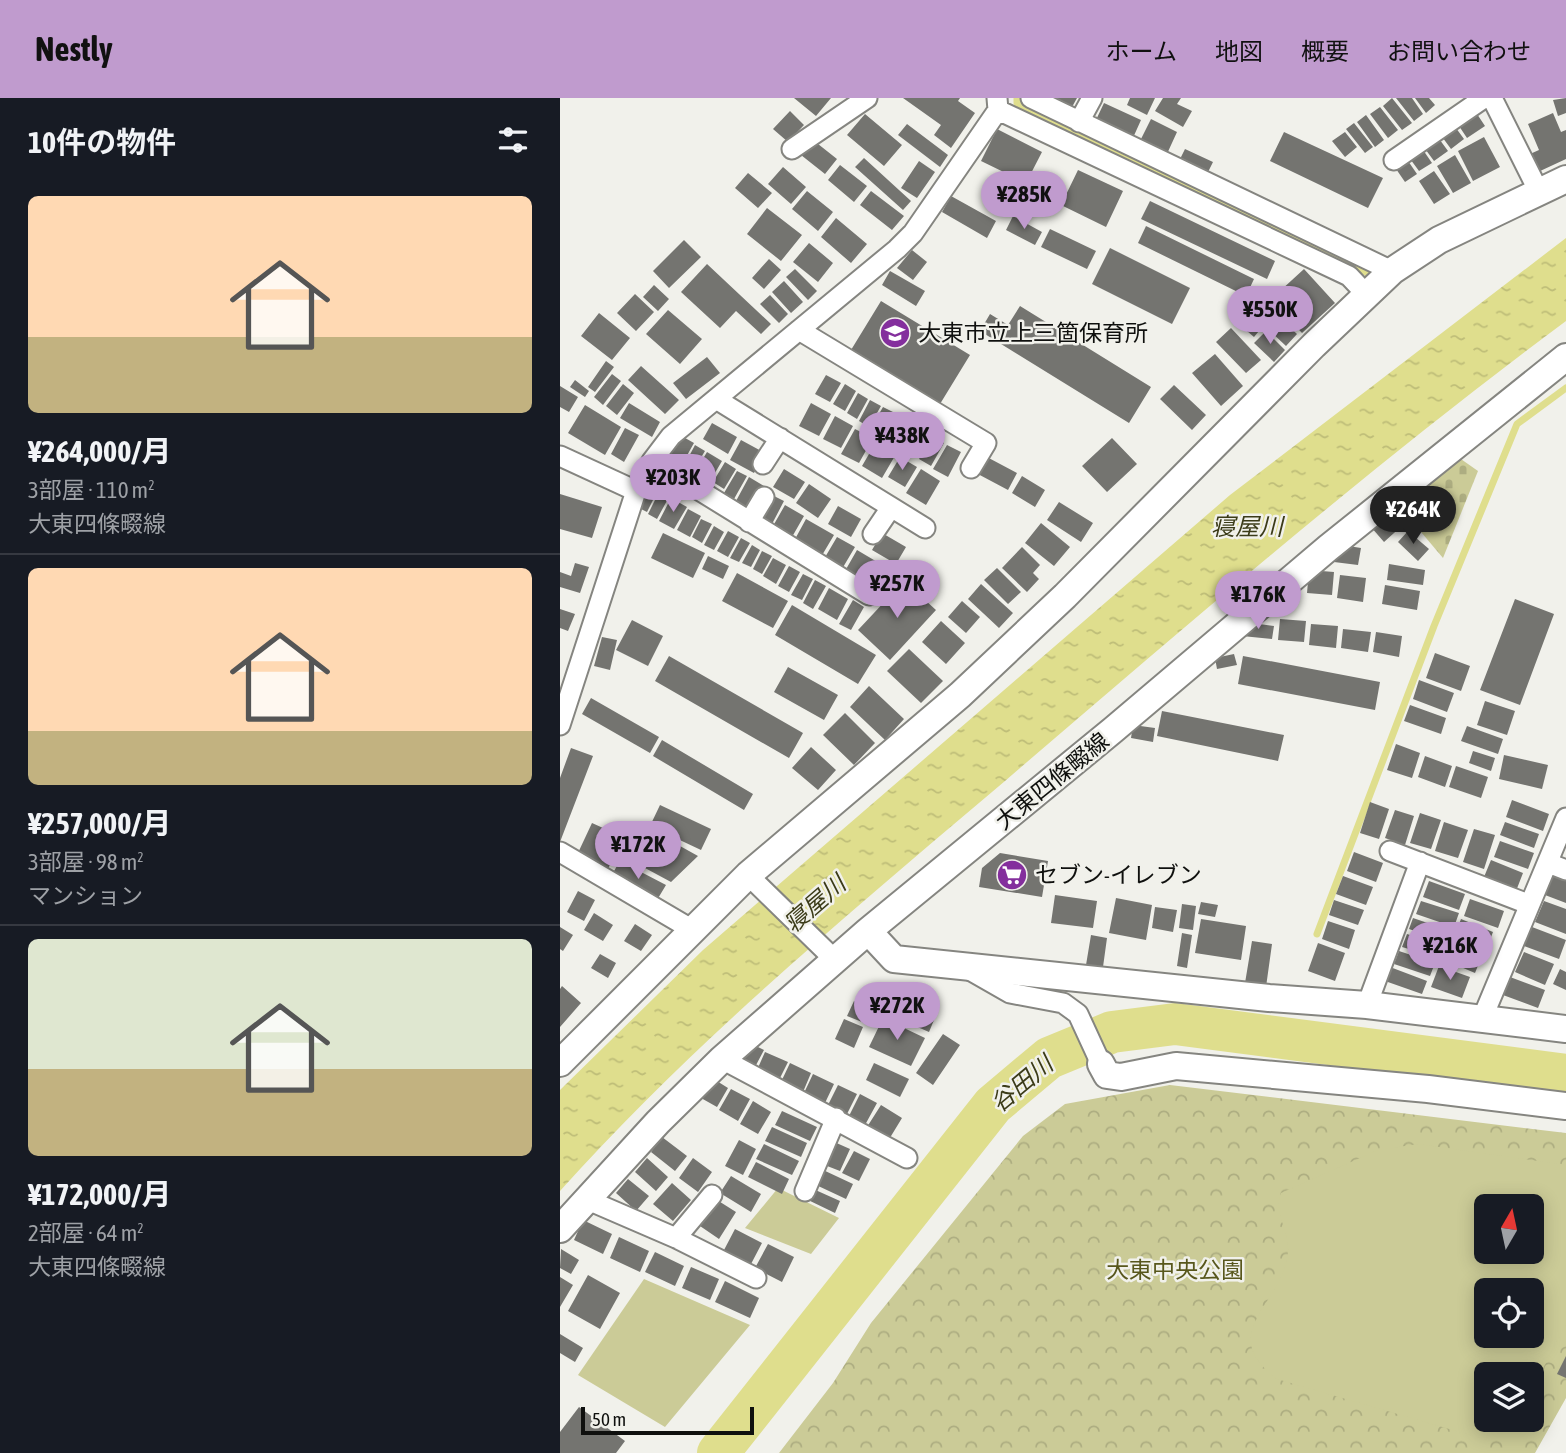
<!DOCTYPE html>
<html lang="ja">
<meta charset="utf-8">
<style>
:root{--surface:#171b24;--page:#20242c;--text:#f1f3f6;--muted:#9ea1a6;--line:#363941;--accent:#c09bce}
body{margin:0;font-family:"Asap Condensed","Noto Sans JP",sans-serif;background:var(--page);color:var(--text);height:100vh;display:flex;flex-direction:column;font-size:26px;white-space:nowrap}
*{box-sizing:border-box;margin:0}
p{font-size:23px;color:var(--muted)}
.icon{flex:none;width:38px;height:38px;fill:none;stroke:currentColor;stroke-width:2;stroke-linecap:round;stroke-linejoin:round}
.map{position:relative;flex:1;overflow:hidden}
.side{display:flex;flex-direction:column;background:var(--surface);width:560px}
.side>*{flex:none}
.needle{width:46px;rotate:9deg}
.buttons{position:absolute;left:914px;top:1096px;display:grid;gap:14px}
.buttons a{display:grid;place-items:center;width:70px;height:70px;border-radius:10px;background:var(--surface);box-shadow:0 4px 18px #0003;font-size:35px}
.scale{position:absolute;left:21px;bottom:18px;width:173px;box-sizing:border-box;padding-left:7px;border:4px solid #0f100e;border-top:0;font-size:19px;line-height:24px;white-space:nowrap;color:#0f100e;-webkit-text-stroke:5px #f1f1eb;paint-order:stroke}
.price{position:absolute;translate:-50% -60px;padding:0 16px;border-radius:24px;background:var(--accent);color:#111;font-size:23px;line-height:46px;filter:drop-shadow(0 2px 4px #0008)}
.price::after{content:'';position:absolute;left:50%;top:42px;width:21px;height:16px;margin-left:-10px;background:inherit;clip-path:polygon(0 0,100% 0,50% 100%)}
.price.selected{background:#222;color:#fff}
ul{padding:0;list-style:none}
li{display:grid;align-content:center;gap:14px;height:371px;padding:0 28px}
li+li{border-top:2px solid var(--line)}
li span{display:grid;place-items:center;height:217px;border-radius:10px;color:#555}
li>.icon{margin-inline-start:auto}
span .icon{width:126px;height:126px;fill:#fffc;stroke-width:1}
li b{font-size:30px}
h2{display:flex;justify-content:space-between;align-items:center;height:84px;padding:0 28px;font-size:30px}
header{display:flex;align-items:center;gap:42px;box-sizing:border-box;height:98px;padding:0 35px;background:var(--accent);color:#111}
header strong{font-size:33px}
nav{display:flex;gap:38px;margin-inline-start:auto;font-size:24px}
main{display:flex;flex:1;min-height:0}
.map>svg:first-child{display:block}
</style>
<header>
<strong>Nestly</strong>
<nav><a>ホーム</a><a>地図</a><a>概要</a><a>お問い合わせ</a></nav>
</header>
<main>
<section class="side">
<h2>10件の物件<svg class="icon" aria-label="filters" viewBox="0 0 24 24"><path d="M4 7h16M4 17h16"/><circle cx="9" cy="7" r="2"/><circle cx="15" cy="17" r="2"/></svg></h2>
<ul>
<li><span style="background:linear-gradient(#ffd9b3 65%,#c2b280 0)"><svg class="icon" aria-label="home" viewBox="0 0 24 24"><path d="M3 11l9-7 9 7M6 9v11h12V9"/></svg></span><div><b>¥264,000/月</b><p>3部屋 · 110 m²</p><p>大東四條畷線</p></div></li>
<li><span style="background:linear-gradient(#ffd9b3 75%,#c2b280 0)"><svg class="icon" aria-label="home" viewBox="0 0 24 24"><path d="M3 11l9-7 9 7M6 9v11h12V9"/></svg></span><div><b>¥257,000/月</b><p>3部屋 · 98 m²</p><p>マンション</p></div></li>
<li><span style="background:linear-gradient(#dfe7d0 60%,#c2b280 0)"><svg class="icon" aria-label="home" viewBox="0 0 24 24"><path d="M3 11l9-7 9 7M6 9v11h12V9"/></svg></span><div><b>¥172,000/月</b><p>2部屋 · 64 m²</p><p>大東四條畷線</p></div></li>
</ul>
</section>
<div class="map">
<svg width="1006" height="1355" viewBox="0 0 1006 1355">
<defs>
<pattern id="forest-crowns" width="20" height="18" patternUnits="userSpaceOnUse" patternTransform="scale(1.75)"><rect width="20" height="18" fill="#cbcb97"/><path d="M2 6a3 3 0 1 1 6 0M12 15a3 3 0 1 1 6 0" fill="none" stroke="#adad81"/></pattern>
<pattern id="cemetery-stones" width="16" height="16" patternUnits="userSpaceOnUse" patternTransform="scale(1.75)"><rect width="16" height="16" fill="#cbcb97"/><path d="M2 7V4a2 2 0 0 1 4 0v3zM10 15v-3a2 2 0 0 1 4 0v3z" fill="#adad81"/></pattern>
<pattern id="water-ripples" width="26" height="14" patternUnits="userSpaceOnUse" patternTransform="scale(1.75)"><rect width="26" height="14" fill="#dfde8d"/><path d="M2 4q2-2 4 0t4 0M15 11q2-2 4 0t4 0" fill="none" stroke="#bebd78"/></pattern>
</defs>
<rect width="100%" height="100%" fill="#f1f1eb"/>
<path fill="url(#forest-crowns)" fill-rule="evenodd" d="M610,987L1006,1035V1300L975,1355H219L273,1285L311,1225L463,1038L505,1006ZM926,1108H971V1153H926ZM926,1192H971V1237H926ZM926,1276H971V1321H926Z"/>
<path fill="url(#cemetery-stones)" d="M898,359L918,373L883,460L839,408Z"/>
<path fill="#cbcb97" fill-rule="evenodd" d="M858,1046L1006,1067V1226L975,1286H971V1276H926L927,1342L717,1281C653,1234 726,1204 728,1153C729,1133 713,1113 721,1095L818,1052ZM926,1108H971V1153H926ZM926,1192H971V1237H926Z
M218,1090L279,1120L251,1156L185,1130Z
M84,1181L190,1227L105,1329L18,1277Z"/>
<path fill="url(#water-ripples)" d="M1006,140V223C807,371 620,533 432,694C282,821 131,947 0,1093V992L143,852L670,397Z"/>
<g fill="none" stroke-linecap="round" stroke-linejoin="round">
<path stroke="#dfde8d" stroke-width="7" d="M457,0V5L810,176
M757,836L874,528L957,326L1006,290"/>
<path stroke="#dfde8d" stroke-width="42" d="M158,1355L433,1007L489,960L552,934L615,926L1006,977"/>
</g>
<path fill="#747470" d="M234,0H271L256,18Z
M343,0H400L398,3L415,15L391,50L374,37L381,27Z
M496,0H517L512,9Z
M570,0H595L587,17L567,7Z
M603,0H621L617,6L632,13L623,29L595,13Z
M832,0L852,25L842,32L823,8Z
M836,0H852L863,16L854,23Z
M855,0H869L875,7L866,15Z
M1006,0V15L998,18L993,2Z
M544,5L581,22L572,42L535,24Z
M820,9L838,32L828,40L810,16Z
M230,13L244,27L228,44L213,31Z
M915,13L925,28L907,40L897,25Z
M993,15L1001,34L1006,32V61L978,74L970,56L979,52L968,26Z
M305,16L342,47L324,68L287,37Z
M806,17L824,42L815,49L797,24Z
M591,21L617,34L606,58L579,45Z
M794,25L813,49L805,55L786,31Z
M347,26L388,57L380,69L338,37Z
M893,26L904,41L891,51L880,36Z
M437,31L482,54L466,85L421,63Z
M724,34L823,80L808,110L710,63Z
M785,34L797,49L785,59L772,43Z
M877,38L888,53L874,63L863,48Z
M924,39L940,69L913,83L898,53Z
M253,42L277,61L265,76L241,57Z
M861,49L872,65L859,73L848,58Z
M625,51L653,64L646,78L618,65Z
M895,57L911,85L893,95L877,68Z
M304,60L351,103L343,112L295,69Z
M846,60L857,76L845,84L834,68Z
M359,63L375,74L357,100L341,90Z
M280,67L307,88L294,104L268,82Z
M223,69L246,89L231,106L208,86Z
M518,72L563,93L546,129L501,107Z
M874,73L890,96L874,106L859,83Z
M188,75L212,95L198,110L175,90Z
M247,93L273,114L258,133L232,111Z
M311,93L344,118L332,132L300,107Z
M391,98L436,123L427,140L382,114Z
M590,103L715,163L707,181L581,121Z
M207,110L242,137L221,163L187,136Z
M453,118L482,134L475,147L446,132Z
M276,120L307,146L291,165L261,139Z
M586,128L694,181L686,198L578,145Z
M490,131L536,153L527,171L481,149Z
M124,142L141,159L109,190L93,173Z
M249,145L273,165L258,184L233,164Z
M550,150L630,190L612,226L532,186Z
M352,152L367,164L353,182L337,170Z
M209,161L221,172L204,191L192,180Z
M147,166L211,226L201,236L176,213L160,230L121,194Z
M235,171L257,193L248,202L226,179Z
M744,171L775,205L742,235L726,218L735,209L720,193Z
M330,173L365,193L356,208L322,187Z
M224,183L243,204L231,215L212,194Z
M94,187L109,201L98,213L83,199Z
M75,196L94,214L76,233L57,215Z
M210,197L228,216L219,225L200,206Z
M321,203L410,257L380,306L291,252Z
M460,208L591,289L569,325L420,233L430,216L448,227Z
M108,212L142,241L120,266L86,236Z
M39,215L70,240L52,262L21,238Z
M690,215L704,227L694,239L680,227Z
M721,221L737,236L726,248L710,233Z
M671,230L701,262L686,275L656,244Z
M706,233L725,252L714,264L694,245Z
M655,256L683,288L661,308L632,275Z
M147,259L160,275L126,301L113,285Z
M46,263L54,269L35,294L28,289Z
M81,268L119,302L105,316L68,282Z
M52,276L61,283L43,307L34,299Z
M266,277L281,285L270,304L255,296Z
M15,282L29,293L25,299L10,289Z
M63,286L74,295L57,317L46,308Z
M285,286L296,293L285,313L273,306Z
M614,287L646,317L632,332L600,301Z
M0,288L18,299L9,314L0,309Z
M298,295L308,301L297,321L287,315Z
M310,302L321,308L309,329L299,323Z
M69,305L100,324L92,339L60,320Z
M251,305L271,316L259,338L239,328Z
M25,307L61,329L45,357L8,335Z
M323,309L333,314L321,336L311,330Z
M335,315L344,320L332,343L323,338Z
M275,318L293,328L281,350L263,341Z
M347,322L357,327L344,351L334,345Z
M152,325L177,339L168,356L143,341Z
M65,330L79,337L64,364L51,356Z
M358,330L369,336L356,360L345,354Z
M295,331L313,340L299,365L281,356Z
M118,336L134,345L120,370L104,361Z
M372,338L384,345L371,368L359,361Z
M552,340L577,366L547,394L522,368Z
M181,342L205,355L194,375L170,362Z
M316,344L336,356L322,380L302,368Z
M135,347L145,353L134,371L125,366Z
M387,347L401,354L388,379L373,371Z
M147,354L162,363L149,385L134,376Z
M425,358L457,375L448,392L416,375Z
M340,359L357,369L345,389L328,379Z
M165,364L176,371L164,391L153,384Z
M224,371L245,384L234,401L213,389Z
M361,371L380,383L366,407L346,395Z
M177,373L187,378L174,401L164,395Z
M462,378L485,392L475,409L452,395Z
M189,379L204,388L191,411L176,403Z
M249,386L271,401L258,420L236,405Z
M88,388L98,392L87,414L77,409Z
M99,394L109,399L97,421L88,416Z
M0,396L42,409L32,440L0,431Z
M210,396L224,403L212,426L198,418Z
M111,400L127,409L114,431L99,423Z
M499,404L533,425L521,444L487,422Z
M225,407L244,418L232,439L213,428Z
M278,408L301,421L291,439L268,426Z
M128,411L141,418L130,439L117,432Z
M832,411L844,426L824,444L811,429Z
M141,421L152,426L142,445L132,439Z
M246,421L274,437L261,459L234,443Z
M481,425L510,449L494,468L465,445Z
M154,428L164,434L154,452L144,447Z
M168,433L179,439L168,459L157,453Z
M848,433L869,451L858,463L838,444Z
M103,435L145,455L133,480L91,460Z
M322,435L346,449L336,466L312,452Z
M277,439L295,449L282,471L264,461Z
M181,440L190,445L179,464L170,460Z
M776,446L801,450L798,467L774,464Z
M192,447L200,452L191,469L182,465Z
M462,449L480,467L473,475L479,481L467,494L442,470Z
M297,452L324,468L311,489L285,473Z
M202,453L212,458L202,476L193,471Z
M148,458L169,468L163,481L142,471Z
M213,460L226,467L216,486L203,478Z
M15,465L29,469L20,495L0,489V474L11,478Z
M829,466L865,472L863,487L827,482Z
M229,468L240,474L229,494L218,488Z
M437,470L461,494L448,506L424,482Z
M749,472L774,474L772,497L747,495Z
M177,475L228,503L213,530L162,503Z
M243,476L253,481L242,502L231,497Z
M780,477L806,480L803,504L777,500Z
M255,482L266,488L253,511L243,505Z
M344,483L376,512L330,562L298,532Z
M421,486L453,515L439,530L408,501Z
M825,487L860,493L857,512L822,506Z
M269,490L288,501L277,522L258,511Z
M955,501L994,516L960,607L920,592Z
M293,502L304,509L291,532L279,526Z
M402,503L420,519L406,535L388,519Z
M232,507L316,557L298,586L215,537Z
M0,511L15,516L8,533L0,530Z
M720,521L746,523L744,544L718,542Z
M72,522L103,538L88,568L56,552Z
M381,523L405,545L386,566L362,544Z
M684,524L714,528L712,541L682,538Z
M751,526L778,528L776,550L749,547Z
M783,531L811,534L808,554L781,550Z
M816,534L842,538L839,559L813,554Z
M42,539L57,542L50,572L34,568Z
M349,551L383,583L361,605L327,573Z
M875,555L910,568L901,593L866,580Z
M674,556L677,567L657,571L655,560Z
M109,558L243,635L229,660L95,583Z
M683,558L820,584L815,612L678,586Z
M228,569L278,597L264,622L214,594Z
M859,582L894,595L887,614L853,601Z
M309,588L344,621L325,642L290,609Z
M31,600L99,639L90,655L22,616Z
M925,603L955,613L947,637L917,627Z
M850,607L886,620L881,636L844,623Z
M602,613L724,637L718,663L597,638Z
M285,615L315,645L294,667L263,637Z
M573,627L595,630L593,644L571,640Z
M907,628L943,641L938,656L901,643Z
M102,642L193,696L184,712L93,658Z
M836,646L860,655L852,680L827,672Z
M251,649L276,672L258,692L232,670Z
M11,650L33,658L0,744V680Z
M913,653L935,660L931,673L909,665Z
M944,657L988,667L982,691L939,681Z
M865,658L892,668L885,689L858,679Z
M896,668L928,679L921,700L889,689Z
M952,702L989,716L983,733L946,719Z
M810,704L829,711L819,741L800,735Z
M100,707L151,731L141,752L90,728Z
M835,712L854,718L845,747L825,740Z
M860,715L881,722L871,751L850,745Z
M884,724L908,732L898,760L875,753Z
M945,724L979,736L974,750L940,737Z
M32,725L63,739L48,771L17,757Z
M914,731L935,737L924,771L903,764Z
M102,738L138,758L111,784L85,770Z
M940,743L974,755L968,771L934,759Z
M794,754L823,765L816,784L787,773Z
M440,755L488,763L482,799L419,789L422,770Z
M931,762L963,775L956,793L924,779Z
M60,763L106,787L97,802L51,778Z
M993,775L1006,780V805L985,797Z
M783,778L813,789L806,807L776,796Z
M869,783L905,796L899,812L863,799Z
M18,793L35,802L24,823L7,814Z
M495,797L537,803L533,830L491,825Z
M556,800L592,807L586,842L549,835Z
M910,801L944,813L938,830L904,818Z
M774,802L804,812L798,827L769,817Z
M861,803L899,815L894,829L856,816Z
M984,803L1006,811V836L975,824Z
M641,804L658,807L655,819L638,816Z
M622,806L636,808L633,832L619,830Z
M595,809L617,812L613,834L592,830Z
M34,815L53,827L43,843L24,832Z
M853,820L891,833L887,844L849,831Z
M641,821L686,828L681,862L635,855Z
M901,821L933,834L926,852L894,839Z
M768,823L795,832L789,851L762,841Z
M75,826L92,837L81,853L64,843Z
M0,829L13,837L3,853L0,851Z
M972,829L1006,842L999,861L964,848Z
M622,835L632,837L627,870L617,868Z
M847,836L883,848L879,860L842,849Z
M531,837L547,840L543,869L526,867Z
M891,842L923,855L915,875L882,861Z
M692,843L712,846L706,889L685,885Z
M758,845L785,855L775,883L748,873Z
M839,853L875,865L870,878L834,866Z
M964,854L994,866L985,887L955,874Z
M40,856L56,865L48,880L31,870Z
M879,868L910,879L902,900L871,889Z
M830,869L867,883L862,896L825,883Z
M1000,871L1006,874V892L993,886Z
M950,879L985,892L978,910L943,897Z
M2,888L21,905L0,929V891Z
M294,903L318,914L312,928L287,918Z
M351,912L374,922L369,934L346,924Z
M323,920L365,940L351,968L309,949Z
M284,921L303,929L294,950L275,941Z
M383,936L400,947L373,987L356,975Z
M186,943L204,952L195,969L178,961Z
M205,954L228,964L219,982L197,972Z
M230,965L251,975L243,994L221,984Z
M314,965L349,981L340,999L306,982Z
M253,976L274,986L265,1005L244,995Z
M152,980L168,990L157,1009L141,1000Z
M278,987L297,996L287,1016L268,1007Z
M171,991L190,1001L178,1023L159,1012Z
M300,996L317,1005L305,1027L289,1018Z
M193,1003L211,1014L198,1036L180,1026Z
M321,1007L342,1020L328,1043L307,1029Z
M222,1013L257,1029L250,1043L215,1027Z
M212,1029L247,1045L241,1059L205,1043Z
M102,1039L127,1058L115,1073L91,1054Z
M179,1042L196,1051L183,1077L165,1068Z
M272,1043L290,1051L280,1073L262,1066Z
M204,1046L239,1063L232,1077L196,1061Z
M294,1053L310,1061L299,1083L282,1075Z
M87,1060L108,1079L96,1093L75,1074Z
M133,1060L152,1074L138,1094L119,1080Z
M196,1064L229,1081L222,1096L188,1079Z
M261,1071L293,1086L286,1101L254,1086Z
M171,1078L201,1096L191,1114L160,1095Z
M68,1081L89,1098L76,1113L56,1095Z
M112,1085L131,1102L113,1123L93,1106Z
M251,1090L280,1103L275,1115L246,1101Z
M157,1102L176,1114L159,1141L140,1128Z
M23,1122L52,1136L43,1156L14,1142Z
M175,1131L202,1145L191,1166L164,1152Z
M59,1139L89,1153L80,1174L50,1160Z
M208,1146L234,1159L222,1184L195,1170Z
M1,1151L19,1162L11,1176L0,1170Z
M95,1154L124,1168L115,1188L85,1174Z
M131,1169L159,1181L150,1202L122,1190Z
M28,1177L60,1195L40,1231L8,1213Z
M0,1179L13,1187L0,1209Z
M165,1183L199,1200L190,1220L155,1204Z
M0,1236L23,1250L15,1264L0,1255Z
M1006,1258V1280L997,1276Z
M19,1309L65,1343L56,1355H0V1334Z"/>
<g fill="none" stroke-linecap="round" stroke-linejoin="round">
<g stroke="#858580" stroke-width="23">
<path id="street" d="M471,0L832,173
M932,0L979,94
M438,12L789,178L807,197
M519,24L532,0
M232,51L307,0
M834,62L924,0
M239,232L426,345L411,370
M156,301L365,430
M0,358L76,393
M92,363L309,497
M203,366L220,340
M189,424L204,399
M313,436L330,411
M0,627L76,393L92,363L111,338L337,151L353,135L438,12L437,0
M830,753L968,806
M0,754L131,831
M988,765L1006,772
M188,777L275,862
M408,871L450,895L503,905L518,916L541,966
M807,907L860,764
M922,921L1006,720
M162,961L347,1060
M245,1093L276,1020
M28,1102L116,1140L196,1180
M116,1140L152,1097"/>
</g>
<g stroke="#858580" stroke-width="30">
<path id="secondary" d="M308,833L334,861L709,900L807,907L1006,931
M0,965L188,777L400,597L505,498L754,247L832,173L879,142L1006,81
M541,966L547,977L561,979L616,968L868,991L1006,1008
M0,1131L98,1024L162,961L308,833L553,632L768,450L1006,259"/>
</g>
<use href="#street" stroke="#fff" stroke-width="19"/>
<use href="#secondary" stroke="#fff" stroke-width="26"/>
</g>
<defs>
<g id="school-disc" transform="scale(1.575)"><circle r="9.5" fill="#842f9d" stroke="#f1f1eb"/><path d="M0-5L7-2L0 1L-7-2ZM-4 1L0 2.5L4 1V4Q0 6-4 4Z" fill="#fff"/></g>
<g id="supermarket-disc" transform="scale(1.575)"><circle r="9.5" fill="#842f9d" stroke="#f1f1eb"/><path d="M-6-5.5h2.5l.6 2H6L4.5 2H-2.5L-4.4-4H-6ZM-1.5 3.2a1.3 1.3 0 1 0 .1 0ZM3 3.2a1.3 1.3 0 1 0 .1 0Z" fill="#fff"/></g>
</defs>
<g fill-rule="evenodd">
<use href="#school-disc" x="335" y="235"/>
<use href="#supermarket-disc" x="452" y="777"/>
</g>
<g text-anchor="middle" stroke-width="5" stroke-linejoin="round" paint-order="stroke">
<g font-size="23" fill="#0f100e" stroke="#f1f1eb" text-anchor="start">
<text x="358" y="243">大東市立上三箇保育所</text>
<text x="475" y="785">セブン-イレブン</text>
</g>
<g font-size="23" fill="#0f100e" stroke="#f1f1eb">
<text transform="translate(492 683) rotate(-39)" y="8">大東四條畷線</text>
</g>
<g font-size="23" fill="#58571c" stroke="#f1f1eb">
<text x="615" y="1180">大東中央公園</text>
</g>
<g font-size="24" font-style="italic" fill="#3b3b18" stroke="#f1f1eb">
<text x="687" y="437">寝屋川</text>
<text transform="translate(255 806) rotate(-41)" y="8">寝屋川</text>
<text transform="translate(462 986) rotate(-40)" y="8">谷田川</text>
</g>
</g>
</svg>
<div class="buttons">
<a><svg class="needle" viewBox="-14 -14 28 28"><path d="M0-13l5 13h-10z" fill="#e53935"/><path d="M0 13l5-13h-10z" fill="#9ea1a6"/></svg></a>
<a><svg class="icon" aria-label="locate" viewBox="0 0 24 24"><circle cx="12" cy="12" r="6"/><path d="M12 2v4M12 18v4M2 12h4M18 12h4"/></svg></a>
<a><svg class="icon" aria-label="layers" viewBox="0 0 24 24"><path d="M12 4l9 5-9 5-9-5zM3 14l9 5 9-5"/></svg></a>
</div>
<div class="scale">50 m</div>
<b class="price" style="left:464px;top:133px">¥285K</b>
<b class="price" style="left:710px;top:248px">¥550K</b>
<b class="price" style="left:342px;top:374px">¥438K</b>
<b class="price" style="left:113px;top:416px">¥203K</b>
<b class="price selected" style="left:853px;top:448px">¥264K</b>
<b class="price" style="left:337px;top:522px">¥257K</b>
<b class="price" style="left:698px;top:533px">¥176K</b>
<b class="price" style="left:78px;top:783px">¥172K</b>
<b class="price" style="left:890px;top:884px">¥216K</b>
<b class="price" style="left:337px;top:944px">¥272K</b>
</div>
</main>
